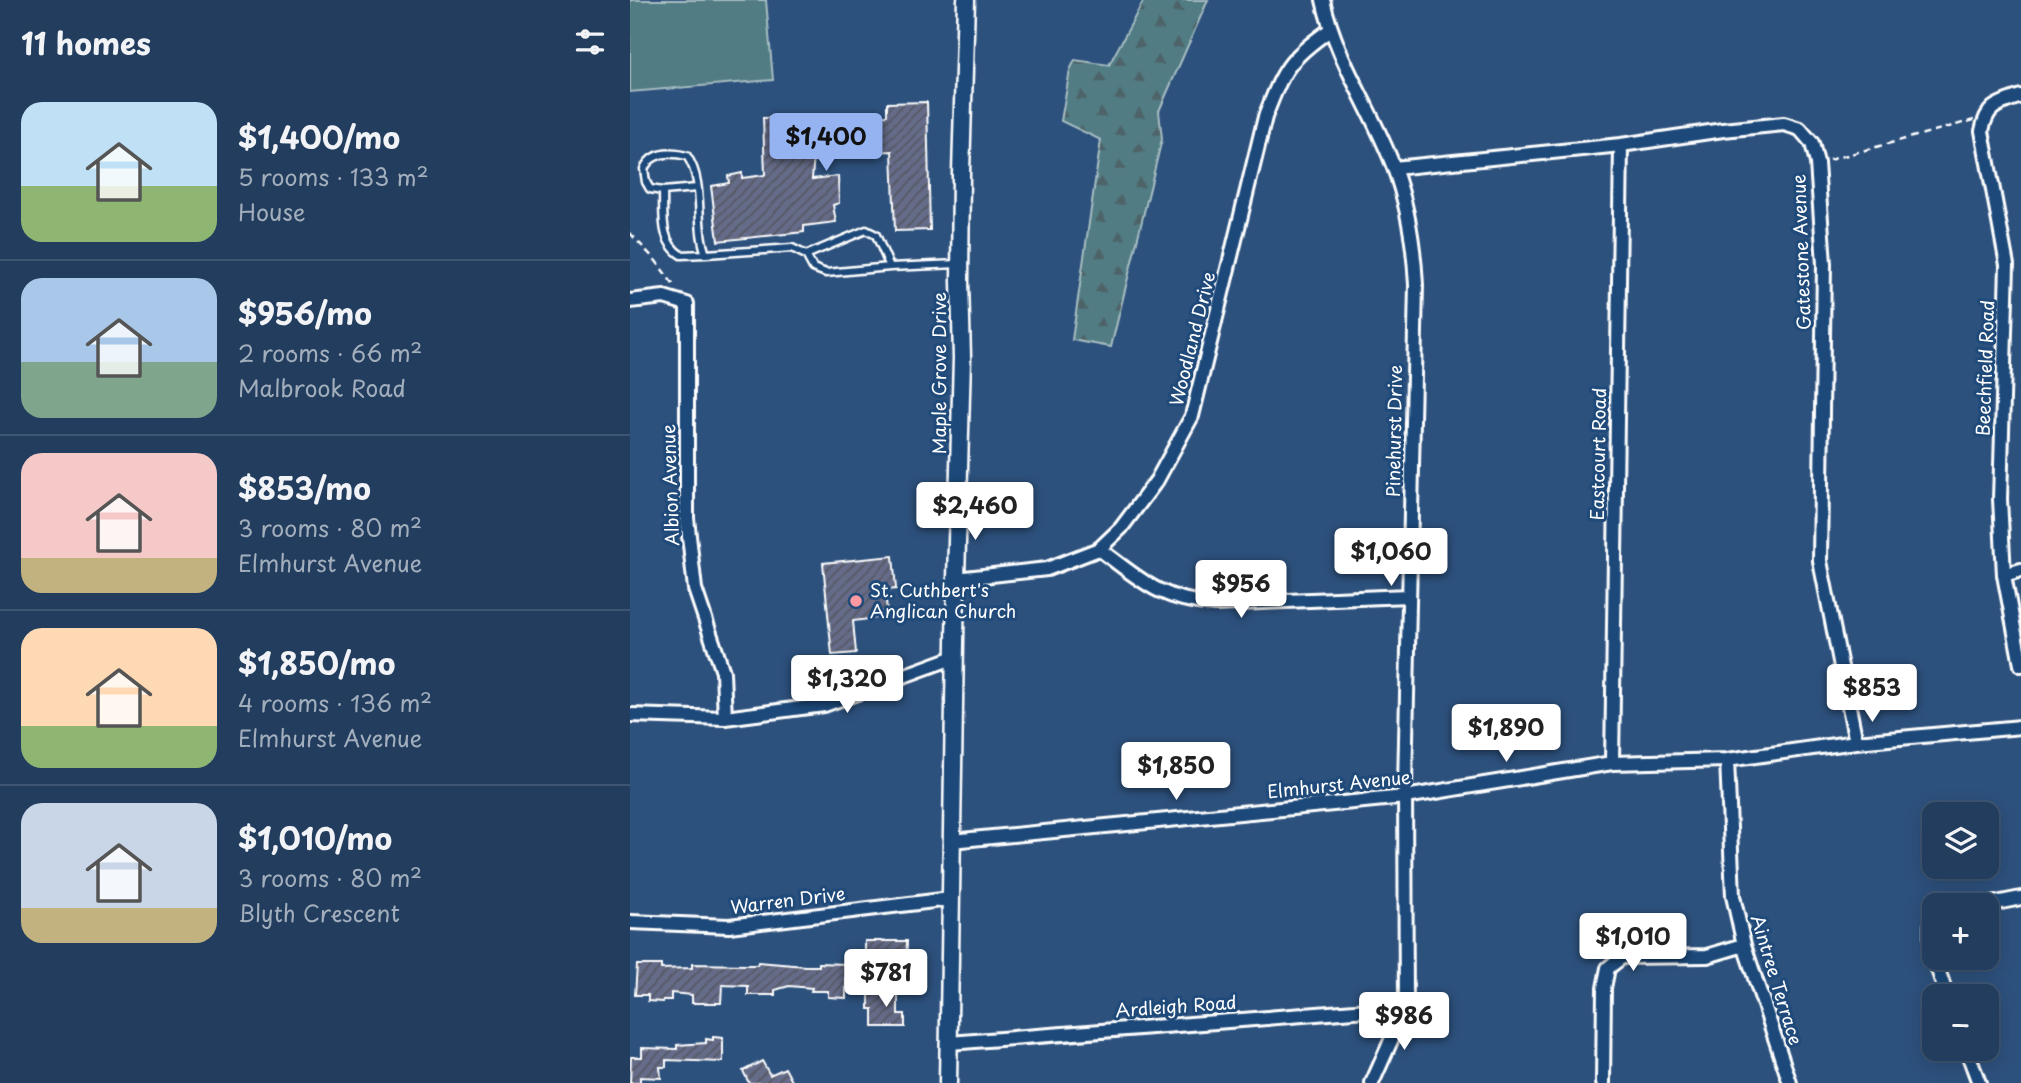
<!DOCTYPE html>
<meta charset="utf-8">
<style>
:root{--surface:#223d5e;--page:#2a4464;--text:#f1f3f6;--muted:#a2aebc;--line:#3f5673;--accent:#95b2f1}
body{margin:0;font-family:"Playpen Sans",sans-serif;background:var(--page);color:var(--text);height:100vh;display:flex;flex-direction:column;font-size:26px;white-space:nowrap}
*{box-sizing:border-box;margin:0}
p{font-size:23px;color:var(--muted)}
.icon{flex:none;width:38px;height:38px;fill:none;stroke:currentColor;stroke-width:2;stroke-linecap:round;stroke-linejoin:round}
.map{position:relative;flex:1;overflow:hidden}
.panel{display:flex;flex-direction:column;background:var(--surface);width:630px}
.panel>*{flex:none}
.controls{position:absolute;left:1292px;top:802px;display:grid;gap:14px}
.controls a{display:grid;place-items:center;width:77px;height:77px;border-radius:14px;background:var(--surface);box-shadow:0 4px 18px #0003,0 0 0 2px var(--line);font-size:35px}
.price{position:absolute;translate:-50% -60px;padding:0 16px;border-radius:7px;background:#fff;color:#222;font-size:23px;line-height:46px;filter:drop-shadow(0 2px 4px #0008)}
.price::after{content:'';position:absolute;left:50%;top:42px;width:21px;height:16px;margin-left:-10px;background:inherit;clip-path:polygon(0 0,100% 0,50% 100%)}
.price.selected{background:var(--accent);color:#111}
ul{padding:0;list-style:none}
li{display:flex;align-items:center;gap:21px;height:175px;padding:0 21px}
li+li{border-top:2px solid var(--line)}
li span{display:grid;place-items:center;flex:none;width:196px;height:140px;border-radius:21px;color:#555}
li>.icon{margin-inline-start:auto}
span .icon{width:84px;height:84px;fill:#fffc;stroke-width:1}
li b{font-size:30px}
h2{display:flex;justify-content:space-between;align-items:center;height:84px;padding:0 21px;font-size:30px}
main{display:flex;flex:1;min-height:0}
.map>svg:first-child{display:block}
</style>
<main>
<section class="panel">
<h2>11 homes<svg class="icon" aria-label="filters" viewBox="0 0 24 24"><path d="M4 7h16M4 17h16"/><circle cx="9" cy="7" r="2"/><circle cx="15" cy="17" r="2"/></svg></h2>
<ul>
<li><span style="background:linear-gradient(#bfe0f5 60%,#8fb573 0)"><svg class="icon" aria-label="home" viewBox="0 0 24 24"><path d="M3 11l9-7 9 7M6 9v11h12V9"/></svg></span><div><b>$1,400/mo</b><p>5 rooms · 133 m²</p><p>House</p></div></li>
<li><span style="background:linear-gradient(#a9c7e8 60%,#7fa58c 0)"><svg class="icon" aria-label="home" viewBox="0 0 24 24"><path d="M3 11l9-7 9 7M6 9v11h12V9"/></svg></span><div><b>$956/mo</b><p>2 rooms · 66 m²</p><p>Malbrook Road</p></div></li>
<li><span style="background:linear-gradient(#f6c9c9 75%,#c2b280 0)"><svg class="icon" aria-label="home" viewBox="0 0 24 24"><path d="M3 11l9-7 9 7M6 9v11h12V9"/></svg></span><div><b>$853/mo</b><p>3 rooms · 80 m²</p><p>Elmhurst Avenue</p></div></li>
<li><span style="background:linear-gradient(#ffd9b3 70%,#8fb573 0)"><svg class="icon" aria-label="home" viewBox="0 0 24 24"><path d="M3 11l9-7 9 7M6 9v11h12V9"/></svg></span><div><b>$1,850/mo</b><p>4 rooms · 136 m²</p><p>Elmhurst Avenue</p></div></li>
<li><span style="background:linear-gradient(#c9d6e8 75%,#c2b280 0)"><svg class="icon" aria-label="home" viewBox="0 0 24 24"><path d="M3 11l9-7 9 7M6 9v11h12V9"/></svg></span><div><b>$1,010/mo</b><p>3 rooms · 80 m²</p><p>Blyth Crescent</p></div></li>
</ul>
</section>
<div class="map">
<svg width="1391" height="1083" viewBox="0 0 1391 1083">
<defs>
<pattern id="forest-firs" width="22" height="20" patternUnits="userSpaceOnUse" patternTransform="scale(1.75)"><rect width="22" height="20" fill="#517c84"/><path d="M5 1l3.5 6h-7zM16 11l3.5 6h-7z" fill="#4e6468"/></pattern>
<pattern id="building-hatch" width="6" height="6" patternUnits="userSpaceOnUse" patternTransform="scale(1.75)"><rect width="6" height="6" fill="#656c89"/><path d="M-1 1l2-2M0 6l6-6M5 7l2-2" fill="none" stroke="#555761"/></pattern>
</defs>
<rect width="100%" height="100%" fill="#2d517d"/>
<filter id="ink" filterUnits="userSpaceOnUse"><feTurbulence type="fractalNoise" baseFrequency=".0143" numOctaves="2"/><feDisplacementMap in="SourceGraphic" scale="14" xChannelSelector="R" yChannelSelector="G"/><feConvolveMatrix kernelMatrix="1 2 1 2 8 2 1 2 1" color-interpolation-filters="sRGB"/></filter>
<g filter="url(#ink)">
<path fill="#517c84" stroke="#a8bec2" stroke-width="2" d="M0,0H136L143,80L0,92Z"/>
<path fill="url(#forest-firs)" stroke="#a8bec2" stroke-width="2" d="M514,0H578L529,111L532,139L481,347L442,340L471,140L431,121L440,70L445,60L479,65Z"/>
<path fill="url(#building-hatch)" stroke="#fff" stroke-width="2" d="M297,102L300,230L265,231L262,151L184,155L182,179L208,176L209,203L203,205L206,222L174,226V232L88,241L81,186L99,183L98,176L112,173V178L135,175L133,118L257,115V103Z
M263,556L266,589L255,590L257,611L246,612L247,618L223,621L226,653L202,655L193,563Z
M235,941H277L276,968L256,967V955L235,954Z
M128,962L175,966H189V963L216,964V998L198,997V991H181L182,988L159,986L145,990V995H118V986L92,985L91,1003H62V995L41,993V1000H33V1002L18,1001V995H5L7,965H31V969L62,968V964L118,965H127Z
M239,991H268V1014H275V1027H243V1009H239Z
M83,1037L93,1038V1062L36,1060V1067H30L31,1078L10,1077V1083H0L1,1057H12V1048L47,1049V1045L76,1043V1039L83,1040Z
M132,1061L140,1075L155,1068L163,1083H119L113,1071Z"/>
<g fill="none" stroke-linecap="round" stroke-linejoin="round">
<g stroke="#fff" stroke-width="11">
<path id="service" d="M67,188L33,191L20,189L16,182L14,169C22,151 41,152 57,156C76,184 64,223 76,254L162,248L176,255L236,230L246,235L260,267
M33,191C34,214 29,241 51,255L76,254
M176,255L183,268L196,273L260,267L328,264"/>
</g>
<g stroke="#fff" stroke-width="18">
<path id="minor" d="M693,0C706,60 743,111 764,168C778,206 784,245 786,285L775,786L776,1007L742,1083
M1391,96C1368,104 1357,105 1352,131L1377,265L1370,499L1374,575L1391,665
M764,168L991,145L1093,130L1154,124L1170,129L1182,143L1187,163L1194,264L1190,561L1226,742
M0,301L34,297L57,304V518L65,589L93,672L95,718
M469,549C511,580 529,600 584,604L778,596
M1374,575L1391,570
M326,579L417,569L469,549L491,528L527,480L562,416L635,117C653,70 658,59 700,30
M0,715L95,718L194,705L325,657
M1097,760L1103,896L1114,945L1160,1083
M982,763L991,145
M321,841L775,797L982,763L1097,760L1226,742L1391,727
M1356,905L1391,898
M0,922L99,926L320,899
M1304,924L1301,926V949L1317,996
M319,1043L776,1007
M1336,1048L1349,1083
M973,1083L974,988L978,968L992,957L1077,956L1114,945"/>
</g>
<g stroke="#fff" stroke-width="21">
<path id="tertiary" d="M318,1083L326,579L332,358L330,281L331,173L336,0"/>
</g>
<path stroke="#fff" stroke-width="2.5" stroke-dasharray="7 5" stroke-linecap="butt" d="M1199,160L1344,120
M0,233L26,261L45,287"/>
<use href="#service" stroke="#1f4a7a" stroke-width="6"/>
<use href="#minor" stroke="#1f4a7a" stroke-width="12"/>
<use href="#tertiary" stroke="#1f4a7a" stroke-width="16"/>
</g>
</g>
<circle fill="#ff9aa2" stroke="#1f4a7a" stroke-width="2.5" cx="226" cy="601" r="7"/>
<g text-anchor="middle" stroke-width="6" stroke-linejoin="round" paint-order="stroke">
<g font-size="18" fill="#fff" stroke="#1f4a7a">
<text transform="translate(1172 252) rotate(-92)" y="6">Gatestone Avenue</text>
<text transform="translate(563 339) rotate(-76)" y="6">Woodland Drive</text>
<text transform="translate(1356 368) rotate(-88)" y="6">Beechfield Road</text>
<text transform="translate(310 373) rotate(-90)" y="6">Maple Grove Drive</text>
<text transform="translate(765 431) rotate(-89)" y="6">Pinehurst Drive</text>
<text transform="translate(969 454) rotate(-89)" y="6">Eastcourt Road</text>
<text transform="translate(41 485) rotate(-92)" y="6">Albion Avenue</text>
<text transform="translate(709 785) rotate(-6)" y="6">Elmhurst Avenue</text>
<text transform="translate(158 901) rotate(-7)" y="6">Warren Drive</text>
<text transform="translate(1146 980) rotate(73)" y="6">Aintree Terrace</text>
<text transform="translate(546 1007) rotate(-4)" y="6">Ardleigh Road</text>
</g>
<g font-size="18" fill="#fff" stroke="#1f4a7a" text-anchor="start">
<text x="240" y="597">St. Cuthbert's<tspan x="240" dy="21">Anglican Church</tspan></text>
</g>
</g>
</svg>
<div class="controls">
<a><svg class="icon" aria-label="layers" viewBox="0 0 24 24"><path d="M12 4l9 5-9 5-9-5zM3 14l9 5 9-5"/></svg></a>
<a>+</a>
<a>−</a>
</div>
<b class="price selected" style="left:196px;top:173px">$1,400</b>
<b class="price" style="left:345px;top:542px">$2,460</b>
<b class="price" style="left:761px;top:588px">$1,060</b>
<b class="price" style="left:611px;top:620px">$956</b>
<b class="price" style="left:217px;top:715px">$1,320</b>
<b class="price" style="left:1242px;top:724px">$853</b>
<b class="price" style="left:876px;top:764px">$1,890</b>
<b class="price" style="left:546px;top:802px">$1,850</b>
<b class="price" style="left:1003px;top:973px">$1,010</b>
<b class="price" style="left:256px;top:1009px">$781</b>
<b class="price" style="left:774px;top:1052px">$986</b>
</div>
</main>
